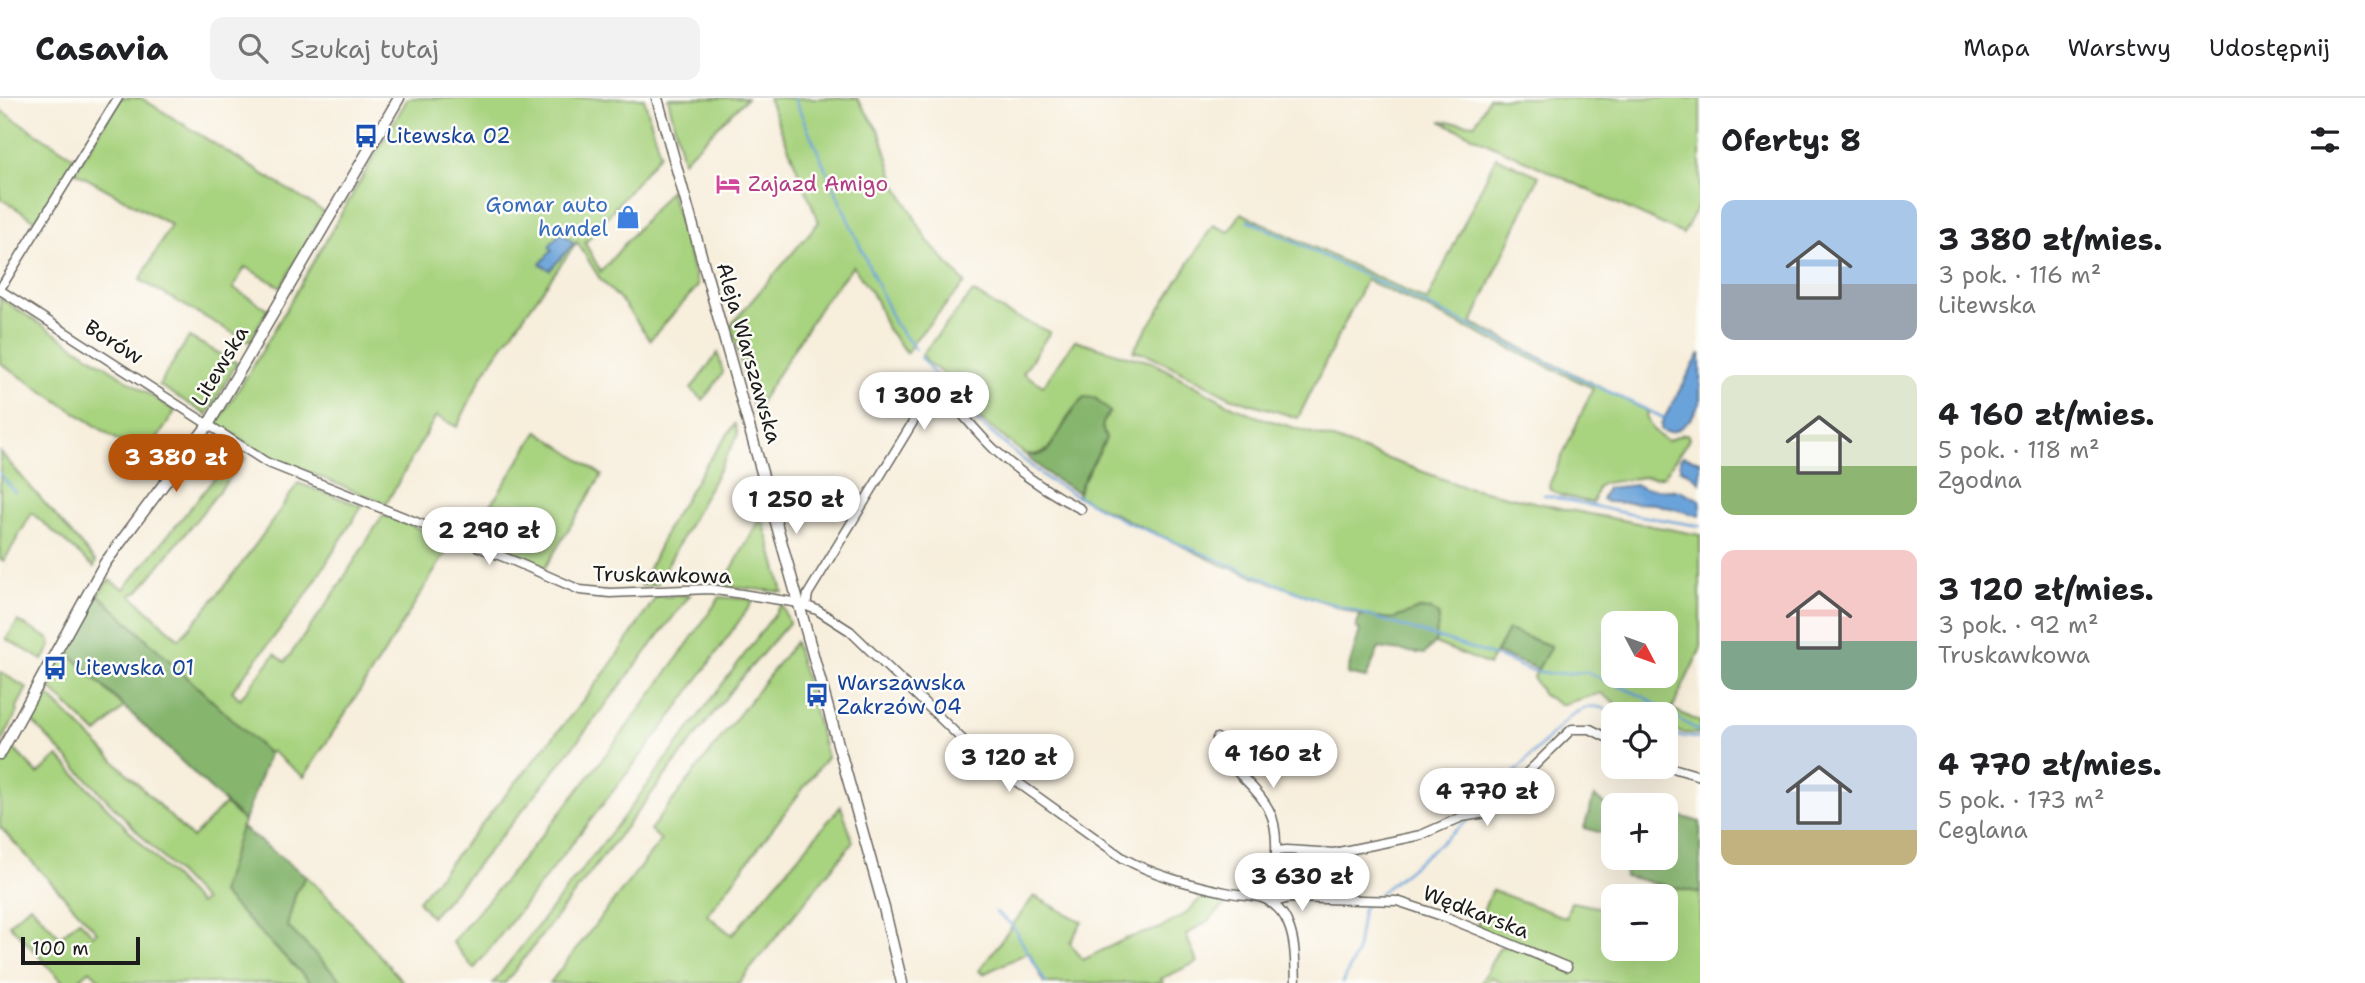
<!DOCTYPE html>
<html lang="pl">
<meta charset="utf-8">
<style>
:root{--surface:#fff;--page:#f2f2f2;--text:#202124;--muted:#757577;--line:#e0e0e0;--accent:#b45309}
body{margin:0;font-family:"Shantell Sans",sans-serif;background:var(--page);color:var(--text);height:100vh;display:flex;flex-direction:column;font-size:26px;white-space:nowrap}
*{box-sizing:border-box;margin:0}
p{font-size:23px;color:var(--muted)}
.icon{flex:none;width:38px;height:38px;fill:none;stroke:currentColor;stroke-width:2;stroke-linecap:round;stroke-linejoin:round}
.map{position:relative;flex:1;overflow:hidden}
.panel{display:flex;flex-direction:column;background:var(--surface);width:665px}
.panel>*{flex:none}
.needle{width:46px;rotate:131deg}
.tools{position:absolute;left:1601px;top:513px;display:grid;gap:14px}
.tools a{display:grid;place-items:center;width:77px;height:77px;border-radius:14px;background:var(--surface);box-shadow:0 7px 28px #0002;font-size:35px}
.scale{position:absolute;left:21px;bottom:18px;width:119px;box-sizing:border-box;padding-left:7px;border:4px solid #1c1c1c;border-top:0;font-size:19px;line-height:24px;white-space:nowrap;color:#1c1c1c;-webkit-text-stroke:5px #fdfcf7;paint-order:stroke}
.price{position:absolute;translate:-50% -60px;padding:0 16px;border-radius:24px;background:#fff;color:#222;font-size:23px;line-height:46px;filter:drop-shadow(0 2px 4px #0008)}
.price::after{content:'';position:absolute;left:50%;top:42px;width:21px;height:16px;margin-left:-10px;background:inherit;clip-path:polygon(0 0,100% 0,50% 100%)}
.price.current{background:var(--accent);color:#fff}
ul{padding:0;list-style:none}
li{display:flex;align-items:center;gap:21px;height:175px;padding:0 21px}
li span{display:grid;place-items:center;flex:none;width:196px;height:140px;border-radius:14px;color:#555}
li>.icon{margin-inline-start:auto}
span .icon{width:84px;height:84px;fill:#fffc;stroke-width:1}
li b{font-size:30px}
h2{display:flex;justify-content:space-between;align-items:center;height:84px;padding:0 21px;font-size:30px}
header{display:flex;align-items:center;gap:42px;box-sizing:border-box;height:98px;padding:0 35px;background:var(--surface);border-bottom:2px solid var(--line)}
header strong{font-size:33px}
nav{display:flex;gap:38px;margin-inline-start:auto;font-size:24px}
.search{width:490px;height:63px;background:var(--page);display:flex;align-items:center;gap:18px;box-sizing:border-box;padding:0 24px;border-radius:14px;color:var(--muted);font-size:26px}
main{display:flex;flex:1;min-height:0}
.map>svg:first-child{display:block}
</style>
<header>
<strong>Casavia</strong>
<div class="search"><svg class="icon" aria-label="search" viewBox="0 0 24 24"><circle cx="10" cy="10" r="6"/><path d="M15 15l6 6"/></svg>Szukaj tutaj</div>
<nav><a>Mapa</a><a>Warstwy</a><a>Udostępnij</a></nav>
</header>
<main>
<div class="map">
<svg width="1700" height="885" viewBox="0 0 1700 885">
<rect width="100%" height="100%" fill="#fdfcf7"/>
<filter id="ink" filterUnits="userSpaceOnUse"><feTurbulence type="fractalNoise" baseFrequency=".0143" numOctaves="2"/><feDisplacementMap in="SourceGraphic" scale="14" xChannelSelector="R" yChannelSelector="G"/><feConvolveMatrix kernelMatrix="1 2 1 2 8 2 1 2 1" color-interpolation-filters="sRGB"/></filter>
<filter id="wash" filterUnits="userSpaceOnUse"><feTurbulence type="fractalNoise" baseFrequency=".00686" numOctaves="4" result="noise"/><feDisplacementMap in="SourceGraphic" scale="28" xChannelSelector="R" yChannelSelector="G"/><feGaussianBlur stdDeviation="1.57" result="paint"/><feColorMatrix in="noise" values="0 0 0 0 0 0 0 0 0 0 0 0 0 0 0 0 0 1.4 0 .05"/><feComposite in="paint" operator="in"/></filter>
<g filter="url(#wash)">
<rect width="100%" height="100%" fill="#f7eedc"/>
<path fill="#a8d37f" stroke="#62784e" stroke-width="2" fill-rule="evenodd" d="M120,0H141L324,114L281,189L245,169L233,190L268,211L249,244L140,182L171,127L75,74Z
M408,0H644L660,56L585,145L601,174L670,92L698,188L650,242L624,206L600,181L577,144L484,274L457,329L436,318L386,406L266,357L217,326L258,260Z
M668,0H747L683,63Z
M768,0H857L880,35L895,84L927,142L965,185L914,243L907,255L887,231L876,202L853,168L824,203L754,314L731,227L819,124Z
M1489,0H1700V104L1683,136L1440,23L1475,26Z
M0,12L75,60L36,123L0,100Z
M1496,59L1539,78L1472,225L1650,314L1646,317C1650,330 1656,336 1667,343L1683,336H1687L1689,340L1687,344L1664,378C1657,381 1652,379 1645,379C1632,380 1617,384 1603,385L1598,389L1593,405L1560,397L1550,391L1549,387L1593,290L1366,182L1298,320L1230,299L1150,257L1133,253L1213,127L1229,134L1241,115L1427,203Z
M973,194L1007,215L1050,234L1023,275L1043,288L1075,242L1123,257L1152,264L1228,306L1258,319L1336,342L1462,388L1569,412L1700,437V552L1672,611L1700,624V636L1682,635L1666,630V616H1631L1601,595L1560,607L1543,596L1533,580L1551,548L1508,532L1489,567L1435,545L1439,518L1419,511L1393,521L1360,517L1220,466L1077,398C1084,377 1097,361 1106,340C1098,326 1106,315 1095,300C1089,302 1079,305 1075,309C1057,329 1058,361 1025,356L956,303L950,287L941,274L929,266L922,256ZM1614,525H1666V578H1614Z
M0,200L175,313L145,360L0,265Z
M189,239L237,265L207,317L159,287Z
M718,255L723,275L703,302L691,291Z
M735,326L738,337L657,486L641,488L669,427L705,368Z
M538,333L602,377L544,471L470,440Z
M237,353L246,360L139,493L131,497L179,541C224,493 262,440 298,385L362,408L305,499L232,593L240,601L275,556L285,564L333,497L383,417L453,443L383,557L304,679L271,653L269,656L98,496L109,482L124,491Z
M0,354L96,464L94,469L32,415L4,463L0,461Z
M762,418L783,494L722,488Z
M690,497C606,606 524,717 431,819L418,803L579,608L609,569L656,499Z
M720,499L754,502L671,619L474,871L452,844C548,734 638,620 720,499Z
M782,506L789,525L737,585L505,885H493L628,713Z
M18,523L49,541L51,548L43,562L6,541Z
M795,544L827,659L707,817L732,837L841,708L853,744L739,885H550L661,742L650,732Z
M65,552L124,609L97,636L51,591L49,582Z
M0,574L27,590L16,611L18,613L0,647Z
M44,593L192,740L225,706L244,723L221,795L311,885H103L90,872L75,885H64L9,826L30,807L60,839L79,822L93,837L97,834L0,729V666L10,647L38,676L58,658L199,806L204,803L27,618L40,594Z
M306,778L330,801L404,885H344L287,828L296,794Z
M1653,785L1700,795V885H1503L1491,879L1487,885H1481L1499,850L1506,847L1476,829L1492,792L1566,820L1571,804L1613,812L1614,850H1666V798H1650Z
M1204,797L1229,803L1209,822L1186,837L1197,864L1161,881L1163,885H1044L1029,854L983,876L979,873L1034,798L1082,824L1070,845L1083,862L1125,841L1161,830L1184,817Z"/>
<path fill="#86b56e" stroke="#516845" stroke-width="2" d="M1084,299L1095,300L1110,314C1102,324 1100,329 1106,340C1098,359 1085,375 1078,394L1051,379L1025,356L1036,358L1047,354L1076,308Z
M98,496L269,656L244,723L65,552Z
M1419,511L1432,512L1439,518L1435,545L1424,556L1379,550L1366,580L1347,576L1360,532L1356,530L1360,517L1393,521Z
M1508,532L1551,548L1538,571L1496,555Z
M1594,698L1613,714V738L1584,730Z
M1666,714L1700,724V795L1624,778L1629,760H1666Z
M241,729L306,778L296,794L287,828L344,885H311L221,795Z"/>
<path fill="#6ba3da" stroke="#44607b" stroke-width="2" d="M561,134L574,145L550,172L540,166L552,152L549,148Z
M1700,255C1700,269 1700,286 1700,301C1698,317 1677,341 1661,332V326Z
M1683,358L1700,363V384L1691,376L1680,371V362Z
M1636,387L1644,390L1681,393L1700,402V418L1655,406L1607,404L1602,401L1607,390Z"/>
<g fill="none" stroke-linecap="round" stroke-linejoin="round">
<path stroke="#6ba3da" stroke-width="2.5" d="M794,0L894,224L915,251
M1248,122L1664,320
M921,259L951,298
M965,313L1048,382L1124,423L1302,496L1504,561L1529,572L1553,576L1587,574L1644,599L1700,634
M0,376L15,394
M1544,397L1629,416L1700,428
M1666,634L1676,638L1700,640
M1478,712L1569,619C1591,604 1596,607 1620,616
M1379,796L1467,723
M996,814L1012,827L1046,885
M1342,885L1356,857L1363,810L1366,807"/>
</g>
</g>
<g filter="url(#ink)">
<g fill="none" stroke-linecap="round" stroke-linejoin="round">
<g stroke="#69665f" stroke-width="11">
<path id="minor" d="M0,191L118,0
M0,192L266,364L516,464L580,492L610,495L710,491L799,505L817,512L850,533L966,645L992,666L1123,760C1155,778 1189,786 1225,794C1237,797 1250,796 1262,800C1274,804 1284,815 1288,826C1296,844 1295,866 1296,885
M806,508L808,496L924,306L935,295L942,296L949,301C964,318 979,337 996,353C1021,376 1051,396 1081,411
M1217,640L1216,648L1219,655C1234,672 1259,692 1269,712C1281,734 1276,779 1267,802
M1666,668L1700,678
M1276,753L1287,752L1334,755L1421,737L1462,719L1486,715L1572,631H1590L1614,643
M1328,801L1334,755
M1271,805L1290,800L1397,803L1448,820L1567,869"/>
</g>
<g stroke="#69665f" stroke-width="13">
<path id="tertiary" d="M657,0L884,810L902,885
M0,656L105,465L208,327L399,0"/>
</g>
<use href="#minor" stroke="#fff" stroke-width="8"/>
<use href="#tertiary" stroke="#fff" stroke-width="10"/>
</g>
</g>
<defs>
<g id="bus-bare" transform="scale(1.89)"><path d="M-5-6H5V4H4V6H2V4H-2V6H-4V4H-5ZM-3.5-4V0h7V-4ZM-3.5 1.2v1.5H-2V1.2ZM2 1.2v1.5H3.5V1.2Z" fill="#1a4fb4" stroke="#fdfcf7" stroke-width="2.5" paint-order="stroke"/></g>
<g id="hotel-bare" transform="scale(1.89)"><path d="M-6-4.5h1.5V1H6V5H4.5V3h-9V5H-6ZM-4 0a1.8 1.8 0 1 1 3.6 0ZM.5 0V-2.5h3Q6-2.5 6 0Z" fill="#d1479c" stroke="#fdfcf7" stroke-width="2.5" paint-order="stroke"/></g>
<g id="shop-bare" transform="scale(1.89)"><path d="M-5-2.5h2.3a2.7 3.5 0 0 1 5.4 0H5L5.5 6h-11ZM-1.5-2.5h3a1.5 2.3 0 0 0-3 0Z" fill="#3f7fe0" stroke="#fdfcf7" stroke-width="2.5" paint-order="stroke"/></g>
</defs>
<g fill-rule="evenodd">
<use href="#bus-bare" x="366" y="38"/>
<use href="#hotel-bare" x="728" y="86"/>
<use href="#shop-bare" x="628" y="119"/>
<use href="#bus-bare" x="55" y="570"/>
<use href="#bus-bare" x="817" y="597"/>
</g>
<g text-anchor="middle" stroke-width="5" stroke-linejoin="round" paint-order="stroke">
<g font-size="21" fill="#164399" stroke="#fdfcf7" text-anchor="start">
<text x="386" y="45">Litewska 02</text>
<text x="75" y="577">Litewska 01</text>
<text x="837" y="592">Warszawska<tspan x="837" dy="24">Zakrzów 04</tspan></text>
</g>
<g font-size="21" fill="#b23c85" stroke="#fdfcf7" text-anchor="start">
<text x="748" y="93">Zajazd Amigo</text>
</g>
<g font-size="21" fill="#366cbe" stroke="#fdfcf7" text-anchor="end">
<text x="608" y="114">Gomar auto<tspan x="608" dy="24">handel</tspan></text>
</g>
<g font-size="21" fill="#1c1c1c" stroke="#fdfcf7">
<text transform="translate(114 244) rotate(32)" y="7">Borów</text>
<text transform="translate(749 255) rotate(74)" y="7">Aleja Warszawska</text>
<text transform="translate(220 268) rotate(-59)" y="7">Litewska</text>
<text transform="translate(662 477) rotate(1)" y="7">Truskawkowa</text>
<text transform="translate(1476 814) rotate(21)" y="7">Wędkarska</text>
</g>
</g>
</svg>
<div class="tools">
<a><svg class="needle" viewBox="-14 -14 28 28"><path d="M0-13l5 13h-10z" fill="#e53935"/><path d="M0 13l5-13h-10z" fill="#757577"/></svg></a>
<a><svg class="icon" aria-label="locate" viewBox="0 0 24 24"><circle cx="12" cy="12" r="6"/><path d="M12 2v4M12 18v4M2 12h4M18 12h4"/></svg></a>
<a>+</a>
<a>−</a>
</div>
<div class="scale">100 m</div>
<b class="price" style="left:924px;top:334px">1 300 zł</b>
<b class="price current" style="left:176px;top:396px">3 380 zł</b>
<b class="price" style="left:796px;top:438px">1 250 zł</b>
<b class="price" style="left:489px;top:469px">2 290 zł</b>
<b class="price" style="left:1273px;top:692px">4 160 zł</b>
<b class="price" style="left:1009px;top:696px">3 120 zł</b>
<b class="price" style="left:1487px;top:730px">4 770 zł</b>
<b class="price" style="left:1302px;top:815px">3 630 zł</b>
</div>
<section class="panel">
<h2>Oferty: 8<svg class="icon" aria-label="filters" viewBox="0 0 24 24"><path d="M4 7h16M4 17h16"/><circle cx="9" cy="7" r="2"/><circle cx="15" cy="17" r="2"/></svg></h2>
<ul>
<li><span style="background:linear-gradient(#a9c7e8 60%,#9aa5b1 0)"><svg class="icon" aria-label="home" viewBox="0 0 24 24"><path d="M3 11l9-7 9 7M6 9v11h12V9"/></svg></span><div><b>3 380 zł/mies.</b><p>3 pok. · 116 m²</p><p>Litewska</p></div></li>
<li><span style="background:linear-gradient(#dfe7d0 65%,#8fb573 0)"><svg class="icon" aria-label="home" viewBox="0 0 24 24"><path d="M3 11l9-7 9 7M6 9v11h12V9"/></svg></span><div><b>4 160 zł/mies.</b><p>5 pok. · 118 m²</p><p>Zgodna</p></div></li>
<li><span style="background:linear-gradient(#f6c9c9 65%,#7fa58c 0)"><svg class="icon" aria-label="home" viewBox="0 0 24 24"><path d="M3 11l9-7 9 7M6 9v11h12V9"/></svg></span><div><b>3 120 zł/mies.</b><p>3 pok. · 92 m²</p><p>Truskawkowa</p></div></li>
<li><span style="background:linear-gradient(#c9d6e8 75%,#c2b280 0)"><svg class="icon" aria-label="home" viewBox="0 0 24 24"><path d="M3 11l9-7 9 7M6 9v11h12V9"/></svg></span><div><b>4 770 zł/mies.</b><p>5 pok. · 173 m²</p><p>Ceglana</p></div></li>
</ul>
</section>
</main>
